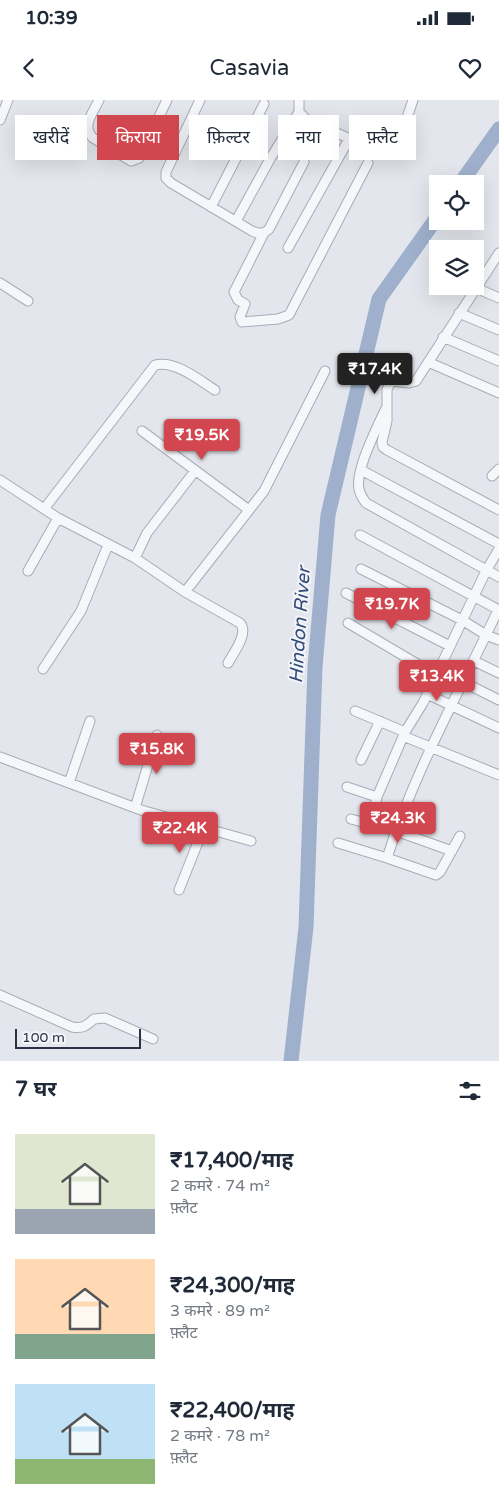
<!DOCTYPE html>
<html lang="hi">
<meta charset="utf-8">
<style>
:root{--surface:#fff;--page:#f6f6f7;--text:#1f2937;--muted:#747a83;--accent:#d2474f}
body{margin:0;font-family:"Varela Round","Noto Sans Devanagari",sans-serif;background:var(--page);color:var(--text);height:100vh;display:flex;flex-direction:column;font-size:19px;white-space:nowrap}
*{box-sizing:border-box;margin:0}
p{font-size:16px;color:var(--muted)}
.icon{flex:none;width:28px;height:28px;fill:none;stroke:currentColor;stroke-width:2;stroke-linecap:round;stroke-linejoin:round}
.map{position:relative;height:961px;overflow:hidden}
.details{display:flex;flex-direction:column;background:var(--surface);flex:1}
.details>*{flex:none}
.top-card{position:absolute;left:15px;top:15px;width:470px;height:45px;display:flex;gap:10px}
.controls{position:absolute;left:429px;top:75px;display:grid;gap:10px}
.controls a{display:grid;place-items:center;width:55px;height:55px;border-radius:0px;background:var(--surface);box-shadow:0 5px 20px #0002;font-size:25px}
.scale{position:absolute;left:15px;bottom:12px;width:126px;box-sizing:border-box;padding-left:5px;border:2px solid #2a3245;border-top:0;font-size:14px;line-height:18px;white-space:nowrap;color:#2a3245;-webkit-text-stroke:4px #f3f5f9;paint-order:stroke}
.price{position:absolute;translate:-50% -42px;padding:0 11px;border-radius:5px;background:var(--accent);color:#fff;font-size:16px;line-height:32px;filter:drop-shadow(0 1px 2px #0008)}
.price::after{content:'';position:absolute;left:50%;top:30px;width:15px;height:11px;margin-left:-8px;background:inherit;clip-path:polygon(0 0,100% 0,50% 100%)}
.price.active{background:#222;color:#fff}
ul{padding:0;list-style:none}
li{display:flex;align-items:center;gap:15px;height:125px;padding:0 15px}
li span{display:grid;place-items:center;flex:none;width:140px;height:100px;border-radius:0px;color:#555}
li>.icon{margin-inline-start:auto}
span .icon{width:60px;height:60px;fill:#fffc;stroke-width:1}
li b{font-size:21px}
h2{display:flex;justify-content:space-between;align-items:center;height:60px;padding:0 15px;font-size:21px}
.pill{padding:0 18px;border-radius:0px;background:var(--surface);box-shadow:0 5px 20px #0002;font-size:18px;line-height:45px}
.pill.active{background:var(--accent);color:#fff}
.status{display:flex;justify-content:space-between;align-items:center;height:35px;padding:0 25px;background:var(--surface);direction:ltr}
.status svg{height:14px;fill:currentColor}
header{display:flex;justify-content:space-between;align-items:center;height:65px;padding:0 15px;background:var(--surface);font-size:22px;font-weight:600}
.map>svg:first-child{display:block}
</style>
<div class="status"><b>10:39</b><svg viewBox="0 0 49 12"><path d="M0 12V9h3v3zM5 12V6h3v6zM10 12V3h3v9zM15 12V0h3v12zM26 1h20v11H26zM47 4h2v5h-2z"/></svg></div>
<header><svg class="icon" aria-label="back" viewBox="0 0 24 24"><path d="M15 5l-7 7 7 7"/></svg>Casavia<svg class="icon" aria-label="heart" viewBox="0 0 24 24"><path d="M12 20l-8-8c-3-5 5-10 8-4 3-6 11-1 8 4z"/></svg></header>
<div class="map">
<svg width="499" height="961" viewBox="0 0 499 961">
<rect width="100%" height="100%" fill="#e3e6ec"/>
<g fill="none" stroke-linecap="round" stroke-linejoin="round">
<path stroke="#9eb0cc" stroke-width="15" d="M460,84L499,29
M291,961L306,827L315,567L328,415L379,199L438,116"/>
<g stroke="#a8acb7" stroke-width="11">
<path id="minor" d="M99,0C93,13 81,26 93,38L131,61L139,58L167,0
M200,0L166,72V78L171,83L252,131L257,133H264L269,129L304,62
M299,0V12L307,20L378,51L386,53L394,51L398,44L413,0
M0,20L8,0
M211,107L264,4
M236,121L270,59L299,12
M264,133L234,192L238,200L245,204L240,217L242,222L278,219L289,215L368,63
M288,148L349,39
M499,153L416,281L409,283L393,281L389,285L387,290V321L382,342L383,347L387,350L499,410
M0,183L28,201
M476,188L499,198
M459,213L499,230
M443,237L499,261
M428,262L499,293
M385,310C377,328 355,370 359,389C360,394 363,399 366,403L499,477
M142,331L249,410
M361,370L499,444
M492,376L499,369
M0,380L58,418L135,458L185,492L240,523C249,533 234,552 228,563
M44,409L155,265C175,260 199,280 215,290
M360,435L499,510
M135,458L147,433L195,371
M361,469L462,520L486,535L499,540
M28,471L58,418
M185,492L264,391L325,271
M346,493L450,546
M348,523L436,575
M474,561L499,573
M43,569L81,511L108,445
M463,582L499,600
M427,594L499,628
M355,611L405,632
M403,636L499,675
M0,657L141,710L251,741
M361,660L380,621
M69,683L90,621
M347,687L377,697
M135,708L157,635
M351,719L396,731L452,751
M371,724L377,697L405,632L423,603L486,471L499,449
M338,743L387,758L436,775L440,772L460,736
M387,758C414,672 460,591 498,510
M179,790L204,727
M0,895L72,927C83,929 86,926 94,919L105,918L153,939"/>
</g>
<use href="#minor" stroke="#f6f7fa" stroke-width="9"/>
</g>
<g text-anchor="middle" stroke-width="4" stroke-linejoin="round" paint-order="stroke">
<g font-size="19" font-style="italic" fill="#334c7a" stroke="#f3f5f9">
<text transform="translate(299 525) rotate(-86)" y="7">Hindon River</text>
</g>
</g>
</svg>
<div class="controls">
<a><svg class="icon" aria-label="locate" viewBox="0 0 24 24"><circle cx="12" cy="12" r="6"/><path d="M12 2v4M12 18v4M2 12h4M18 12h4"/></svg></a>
<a><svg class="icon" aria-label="layers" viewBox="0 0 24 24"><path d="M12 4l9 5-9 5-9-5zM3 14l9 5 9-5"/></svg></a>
</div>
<div class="scale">100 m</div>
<b class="price active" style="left:375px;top:295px">₹17.4K</b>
<b class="price" style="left:202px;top:361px">₹19.5K</b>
<b class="price" style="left:392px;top:530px">₹19.7K</b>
<b class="price" style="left:437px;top:602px">₹13.4K</b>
<b class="price" style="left:157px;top:675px">₹15.8K</b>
<b class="price" style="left:398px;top:744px">₹24.3K</b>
<b class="price" style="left:180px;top:754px">₹22.4K</b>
<div class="top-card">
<a class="pill">खरीदें</a>
<a class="pill active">किराया</a>
<a class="pill">फ़िल्टर</a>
<a class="pill">नया</a>
<a class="pill">फ़्लैट</a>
</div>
</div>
<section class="details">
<h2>7 घर<svg class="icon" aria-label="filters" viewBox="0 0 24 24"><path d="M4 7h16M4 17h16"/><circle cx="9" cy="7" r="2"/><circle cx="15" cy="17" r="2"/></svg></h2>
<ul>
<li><span style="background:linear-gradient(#dfe7d0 75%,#9aa5b1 0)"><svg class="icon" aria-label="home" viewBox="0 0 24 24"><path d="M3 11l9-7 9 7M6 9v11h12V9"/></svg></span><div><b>₹17,400/माह</b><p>2 कमरे · 74 m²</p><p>फ़्लैट</p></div></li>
<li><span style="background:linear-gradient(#ffd9b3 75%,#7fa58c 0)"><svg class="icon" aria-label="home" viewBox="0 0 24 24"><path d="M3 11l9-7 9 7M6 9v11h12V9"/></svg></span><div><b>₹24,300/माह</b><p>3 कमरे · 89 m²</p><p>फ़्लैट</p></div></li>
<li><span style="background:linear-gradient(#bfe0f5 75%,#8fb573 0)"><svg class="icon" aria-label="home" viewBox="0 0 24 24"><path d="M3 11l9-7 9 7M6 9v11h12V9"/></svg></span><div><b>₹22,400/माह</b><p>2 कमरे · 78 m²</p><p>फ़्लैट</p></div></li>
</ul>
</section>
